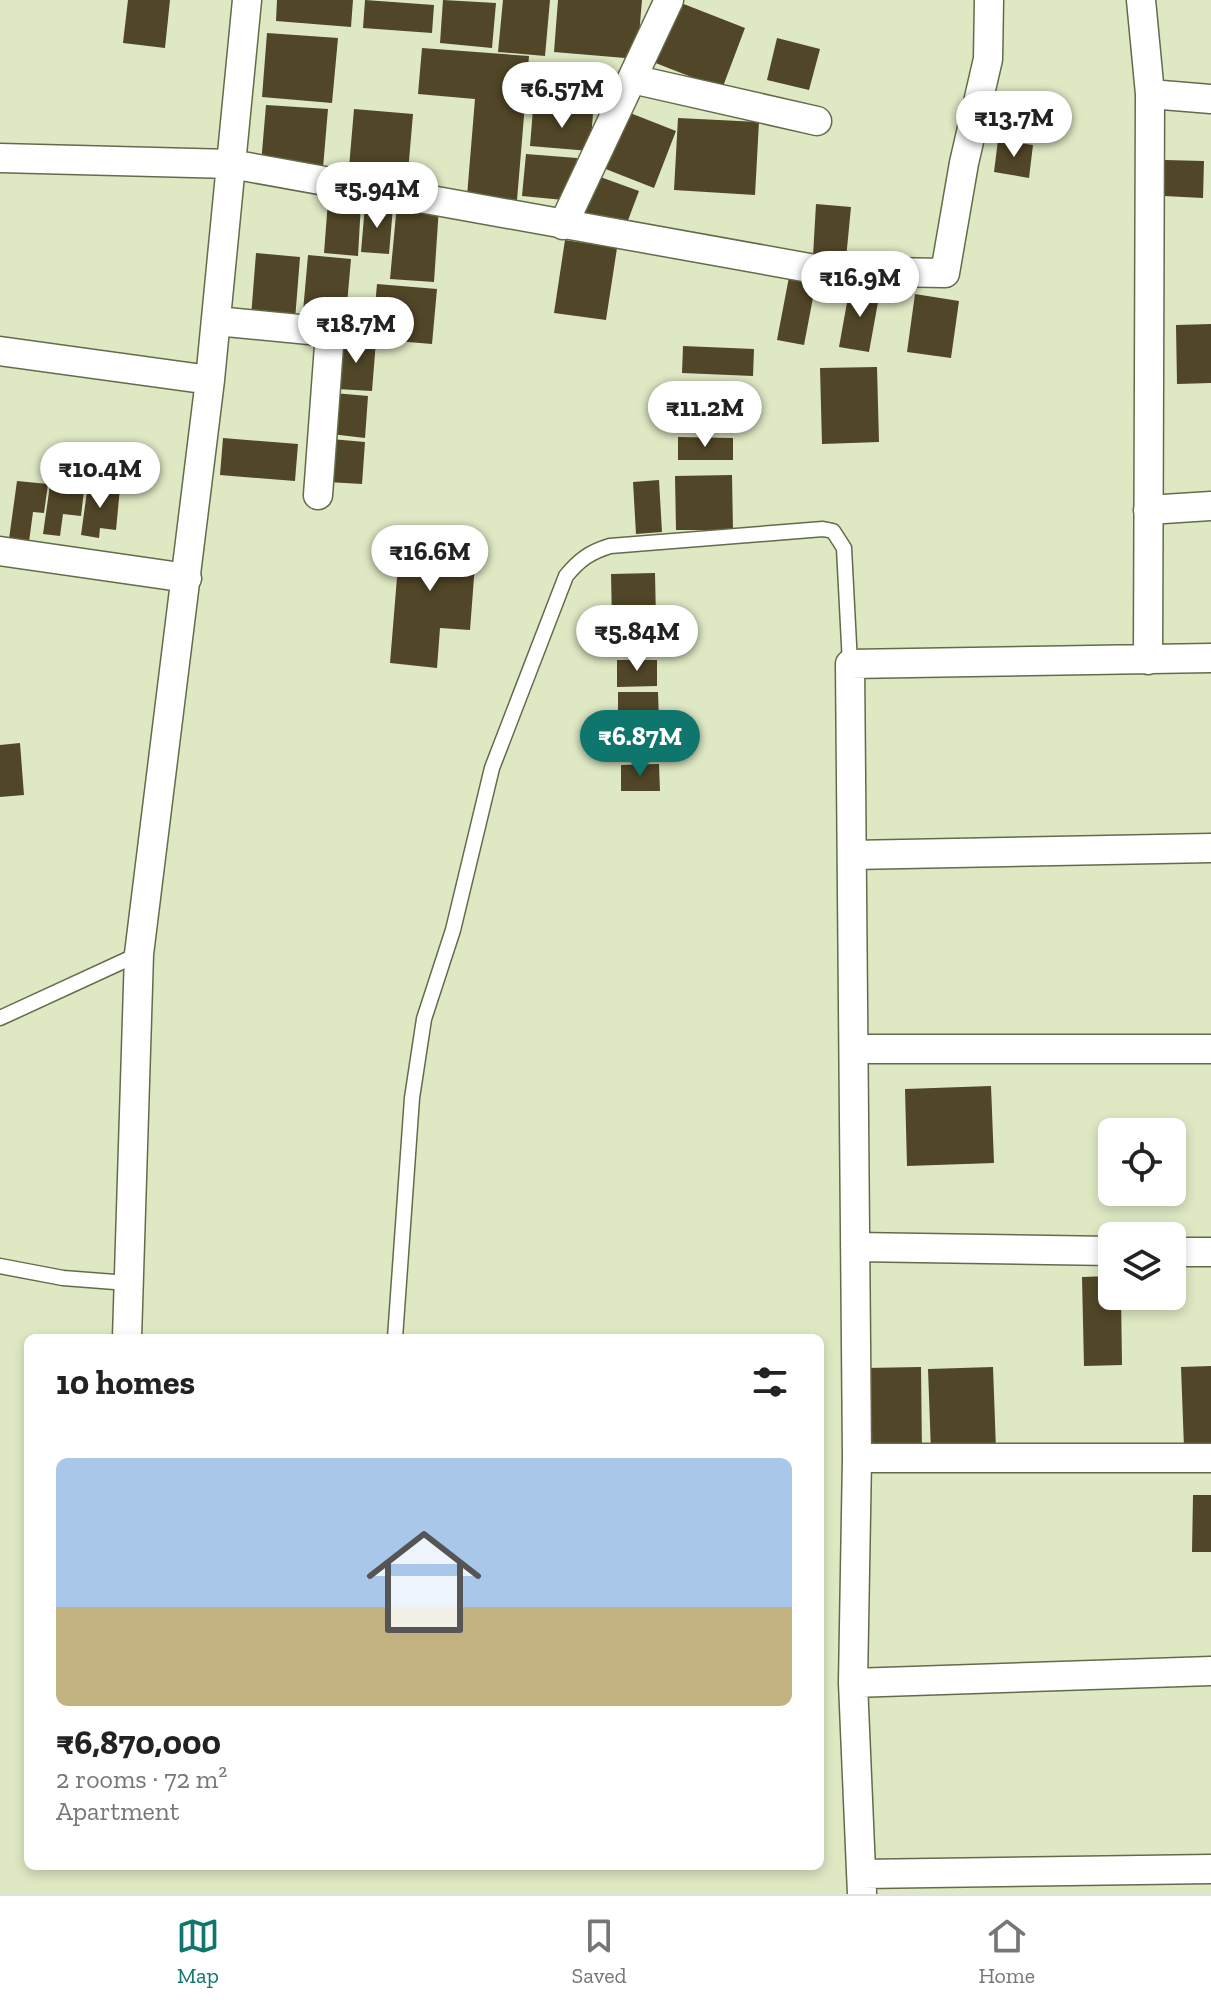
<!DOCTYPE html>
<meta charset="utf-8">
<style>
:root{--surface:#fff;--page:#f6f6f6;--text:#222;--muted:#767676;--line:#e0e0e0;--accent:#0f766e}
body{margin:0;font-family:"Zilla Slab",serif;background:var(--page);color:var(--text);height:100vh;display:flex;flex-direction:column;font-size:30px;white-space:nowrap}
*{box-sizing:border-box;margin:0}
p{font-size:26px;color:var(--muted)}
.icon{flex:none;width:44px;height:44px;fill:none;stroke:currentColor;stroke-width:2;stroke-linecap:round;stroke-linejoin:round}
.map{position:relative;flex:1;overflow:hidden}
.panel{position:absolute;left:24px;top:1334px;width:800px;height:536px;display:flex;flex-direction:column;background:var(--surface);border-radius:12px;box-shadow:0 4px 12px #0003}
.panel>*{flex:none}
.tools{position:absolute;left:1098px;top:1118px;display:grid;gap:16px}
.tools a{display:grid;place-items:center;width:88px;height:88px;border-radius:12px;background:var(--surface);box-shadow:0 4px 12px #0003;font-size:40px}
.price{position:absolute;translate:-50% -68px;padding:0 18px;border-radius:28px;background:#fff;color:#222;font-size:26px;line-height:52px;filter:drop-shadow(0 2px 4px #0008)}
.price::after{content:'';position:absolute;left:50%;top:48px;width:24px;height:18px;margin-left:-12px;background:inherit;clip-path:polygon(0 0,100% 0,50% 100%)}
.price.on{background:var(--accent);color:#fff}
ul{padding:0;list-style:none}
li{display:grid;align-content:center;gap:16px;height:424px;padding:0 32px}
li+li{border-top:2px solid var(--line)}
li span{display:grid;place-items:center;height:248px;border-radius:12px;color:#555}
li>.icon{margin-inline-start:auto}
span .icon{width:144px;height:144px;fill:#fffc;stroke-width:1}
li b{font-size:34px}
h2{display:flex;justify-content:space-between;align-items:center;height:96px;padding:0 32px;font-size:34px}
.dock{display:flex;justify-content:space-around;align-items:center;height:112px;border-top:2px solid var(--line);background:var(--surface);font-size:22px;color:var(--muted)}
.dock a{display:grid;justify-items:center;gap:4px}
.dock .on{color:var(--accent)}
.map>svg:first-child{display:block}
</style>
<div class="map">
<svg width="1211" height="1894" viewBox="0 0 1211 1894">
<rect width="100%" height="100%" fill="#dee8c3"/>
<path fill="#514627" d="M128,0H170L165,48L123,43Z
M277,0H353L351,27L276,21Z
M365,0L434,5L432,33L363,28Z
M443,0L496,3L492,48L440,43Z
M503,0H550L545,56L498,52Z
M558,0H642L637,59L554,52Z
M676,1L745,28L722,89L653,62Z
M267,33L338,38L332,103L262,97Z
M777,38L820,49L809,90L767,80Z
M422,48L529,56L517,200L467,196L475,99L418,94Z
M538,64L609,70L606,107L536,101Z
M266,105L328,109L323,168L261,164Z
M354,109L413,114L407,184L348,179Z
M533,109L593,114L590,151L530,146Z
M620,109L676,131L654,188L598,166Z
M678,118L759,122L755,195L674,190Z
M998,140L1033,145L1029,178L994,172Z
M526,154L577,158L574,201L522,196Z
M1165,160L1204,161L1203,198L1164,196Z
M592,174L639,191L624,231L577,215Z
M328,201L361,203L358,256L324,253Z
M397,204L439,207L434,282L390,279Z
M816,204L851,207L846,259L813,256Z
M365,205L393,207L389,254L361,252Z
M565,240L617,248L606,320L554,313Z
M256,253L300,257L295,320L251,317Z
M308,255L351,259L345,327L302,323Z
M789,277L816,282L804,345L777,340Z
M377,284L437,289L432,344L372,339Z
M850,286L880,291L869,352L839,347Z
M915,294L959,301L951,358L907,352Z
M1211,324V383L1177,384L1176,325Z
M341,338L376,341L372,391L337,389Z
M683,346L754,349L753,376L682,373Z
M877,367L879,442L822,444L820,368Z
M334,393L368,396L365,438L331,434Z
M736,396L738,431L696,433L694,398Z
M678,437L733,438V460H678Z
M223,438L298,444L295,481L220,475Z
M331,439L365,442L362,484L328,482Z
M732,475L733,530H676L675,476Z
M51,478L85,482L81,516L63,514L60,536L43,534Z
M659,480L662,532L636,534L633,482Z
M17,481L48,484L44,513L33,512L29,542L9,539Z
M88,484L120,488L116,530L100,528L99,538L81,535Z
M392,530L477,538L470,630L440,628L437,668L390,663L399,553L390,552Z
M655,573L656,620L612,621L611,574Z
M656,625L657,655L615,656L614,626Z
M617,660H657V686L617,687Z
M618,692H658L659,722L618,723Z
M659,729L660,759L619,760V730Z
M20,743L24,795L0,797V745Z
M659,764L660,791H621V765Z
M991,1086L994,1163L907,1166L905,1089Z
M1112,1276V1296H1121L1122,1365L1084,1366L1082,1277Z
M1211,1366V1447L1184,1448L1181,1367Z
M921,1367L922,1454L866,1455L865,1368Z
M993,1367L996,1450L931,1452L928,1369Z
M1193,1495H1211V1552H1192Z"/>
<g fill="none" stroke-linecap="round" stroke-linejoin="round">
<g stroke="#636b4b" stroke-width="17">
<path id="service" d="M0,1018L139,954
M0,1266L63,1278L128,1283
M395,1338L412,1098L424,1019L453,930L492,768L566,576C579,560 590,552 610,546L823,529L833,531L844,548L850,664"/>
</g>
<g stroke="#636b4b" stroke-width="31">
<path id="minor" d="M1141,0L1150,94L1148,660
M632,79L817,121
M1150,94L1211,99
M0,158L231,164L826,271L945,273L964,163L988,59L989,0
M563,225L669,0
M216,321L330,332L318,495
M0,351L210,380
M1148,510L1211,506
M0,551L187,578
M852,855L1211,848
M854,1049H1211
M855,1247L1112,1251
M1172,1252H1211
M127,1338L139,954L210,380L247,0
M857,1458H1211
M853,1683L1211,1671
M862,1874L1211,1869
M862,1894L853,1683L857,1458L850,664L1211,658"/>
</g>
<use href="#service" stroke="#fff" stroke-width="14"/>
<use href="#minor" stroke="#fff" stroke-width="28"/>
</g>
</svg>
<div class="tools">
<a><svg class="icon" aria-label="locate" viewBox="0 0 24 24"><circle cx="12" cy="12" r="6"/><path d="M12 2v4M12 18v4M2 12h4M18 12h4"/></svg></a>
<a><svg class="icon" aria-label="layers" viewBox="0 0 24 24"><path d="M12 4l9 5-9 5-9-5zM3 14l9 5 9-5"/></svg></a>
</div>
<b class="price" style="left:562px;top:130px">₹6.57M</b>
<b class="price" style="left:1014px;top:159px">₹13.7M</b>
<b class="price" style="left:377px;top:230px">₹5.94M</b>
<b class="price" style="left:860px;top:319px">₹16.9M</b>
<b class="price" style="left:356px;top:365px">₹18.7M</b>
<b class="price" style="left:705px;top:449px">₹11.2M</b>
<b class="price" style="left:100px;top:510px">₹10.4M</b>
<b class="price" style="left:430px;top:593px">₹16.6M</b>
<b class="price" style="left:637px;top:673px">₹5.84M</b>
<b class="price on" style="left:640px;top:778px">₹6.87M</b>
<section class="panel">
<h2>10 homes<svg class="icon" aria-label="filters" viewBox="0 0 24 24"><path d="M4 7h16M4 17h16"/><circle cx="9" cy="7" r="2"/><circle cx="15" cy="17" r="2"/></svg></h2>
<ul>
<li><span style="background:linear-gradient(#a9c7e8 60%,#c2b280 0)"><svg class="icon" aria-label="home" viewBox="0 0 24 24"><path d="M3 11l9-7 9 7M6 9v11h12V9"/></svg></span><div><b>₹6,870,000</b><p>2 rooms · 72 m²</p><p>Apartment</p></div></li>
</ul>
</section>
</div>
<nav class="dock">
<a class="on"><svg class="icon" aria-label="map" viewBox="0 0 24 24"><path d="M3 6l6-2 6 2 6-2v14l-6 2-6-2-6 2zM9 4v14M15 6v14"/></svg>Map</a>
<a><svg class="icon" aria-label="saved" viewBox="0 0 24 24"><path d="M7 4h10v16l-5-4-5 4z"/></svg>Saved</a>
<a><svg class="icon" aria-label="home" viewBox="0 0 24 24"><path d="M3 11l9-7 9 7M6 9v11h12V9"/></svg>Home</a>
</nav>
